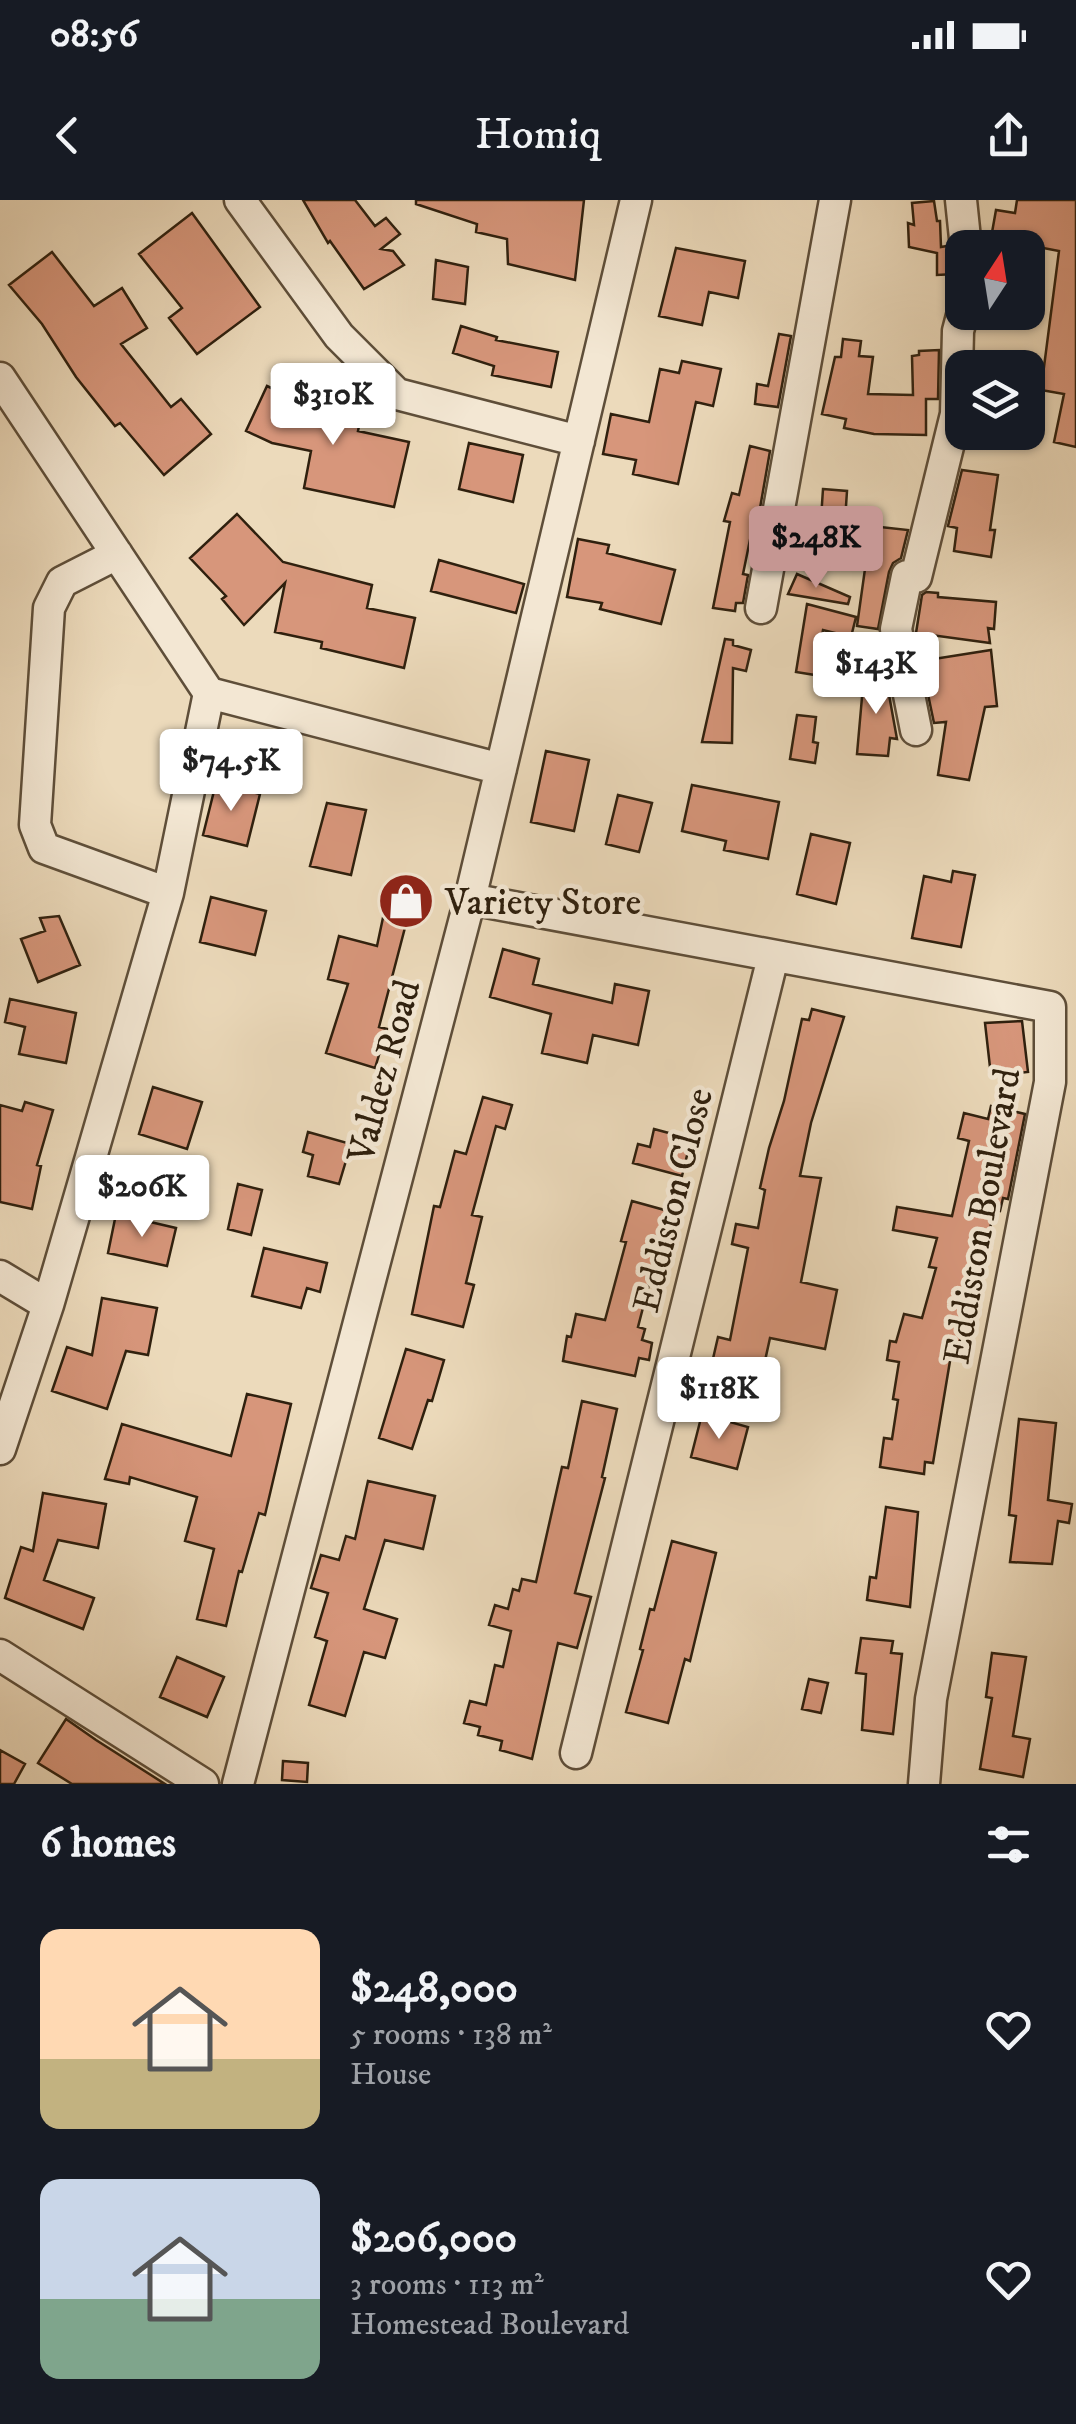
<!DOCTYPE html>
<meta charset="utf-8">
<style>
:root{--surface:#171b24;--page:#20242c;--text:#f1f3f6;--muted:#9ea1a6;--accent:#c59692}
body{margin:0;font-family:"IM FELL DW Pica",serif;background:var(--page);color:var(--text);height:100vh;display:flex;flex-direction:column;font-size:38px;white-space:nowrap}
*{box-sizing:border-box;margin:0}
p{font-size:32px;color:var(--muted)}
.icon{flex:none;width:55px;height:55px;fill:none;stroke:currentColor;stroke-width:2;stroke-linecap:round;stroke-linejoin:round}
.map{position:relative;height:1584px;overflow:hidden}
.details{display:flex;flex-direction:column;background:var(--surface);flex:1}
.details>*{flex:none}
.needle{width:65px;rotate:12deg}
.buttons{position:absolute;left:945px;top:30px;display:grid;gap:20px}
.buttons a{display:grid;place-items:center;width:100px;height:100px;border-radius:20px;background:var(--surface);box-shadow:0 2px 8px #0004;font-size:50px}
.price{position:absolute;translate:-50% -85px;padding:0 22px;border-radius:10px;background:#fff;color:#222;font-size:32px;line-height:65px;filter:drop-shadow(0 2px 5px #0008)}
.price::after{content:'';position:absolute;left:50%;top:60px;width:30px;height:22px;margin-left:-15px;background:inherit;clip-path:polygon(0 0,100% 0,50% 100%)}
.price.selected{background:var(--accent);color:#111}
ul{padding:0;list-style:none}
li{display:flex;align-items:center;gap:30px;height:250px;padding:0 40px}
li span{display:grid;place-items:center;flex:none;width:280px;height:200px;border-radius:20px;color:#555}
li>.icon{margin-inline-start:auto}
span .icon{width:120px;height:120px;fill:#fffc;stroke-width:1}
li b{font-size:42px}
h2{display:flex;justify-content:space-between;align-items:center;height:120px;padding:0 40px;font-size:42px}
.status{display:flex;justify-content:space-between;align-items:center;height:70px;padding:0 50px;background:var(--surface);direction:ltr}
.status svg{height:28px;fill:currentColor}
header{display:flex;justify-content:space-between;align-items:center;height:130px;padding:0 40px;background:var(--surface);font-size:45px;font-weight:600}
.map>svg:first-child{display:block}
</style>
<div class="status"><b>08:56</b><svg viewBox="0 0 49 12"><path d="M0 12V9h3v3zM5 12V6h3v6zM10 12V3h3v9zM15 12V0h3v12zM26 1h20v11H26zM47 4h2v5h-2z"/></svg></div>
<header><svg class="icon" aria-label="back" viewBox="0 0 24 24"><path d="M15 5l-7 7 7 7"/></svg>Homiq<svg class="icon" aria-label="share" viewBox="0 0 24 24"><path d="M12 15V3M7 8l5-5 5 5M5 13v7h14v-7"/></svg></header>
<div class="map">
<svg width="1076" height="1584" viewBox="0 0 1076 1584">
<rect width="100%" height="100%" fill="#ecdabb"/>
<filter id="stains"><feTurbulence type="fractalNoise" baseFrequency=".002" numOctaves="4"/><feColorMatrix values="0 0 0 0 .2 0 0 0 0 .09 0 0 0 0 .02 0 0 0 .5 -.17"/></filter>
<radialGradient id="worn" r=".72"><stop offset=".6" stop-color="#630" stop-opacity="0"/><stop offset="1" stop-color="#630" stop-opacity=".3"/></radialGradient>
<path fill="#d7967b" stroke="#2f200e" stroke-width="2.5" d="M303,0H355L375,26L386,18L400,34L381,49L393,51L404,65L364,89L330,41L328,43Z
M416,0H584L575,80L508,64L507,39L476,32L477,24L416,4Z
M1017,0H1076V247L1054,242L1064,194L1041,190L1059,51L991,38L996,10L1015,13Z
M934,1L937,21H940L941,47L947,46L950,58L956,63L955,74L937,75V53L909,47L908,23L914,25L912,3Z
M192,13L260,107L197,154L169,118L182,108L139,54Z
M676,48L745,61L738,98L709,92L702,125L659,116Z
M52,52L94,106L122,88L147,128L121,144L171,207L181,199L211,234L164,275L120,223L115,226L76,177L42,124L9,85Z
M436,60L468,67L465,104L433,99Z
M461,126L497,137L496,140L558,152L551,187L492,175L494,166L453,153Z
M779,134L791,136L778,207L755,204L757,184L768,186Z
M843,139L861,141L859,156L873,157L868,194L913,195L912,156L919,155V151L939,150L938,199H926V235L874,234L844,228L846,219L822,214L835,157H841Z
M682,161L721,169L713,206L696,202L678,284L633,274L636,260L603,254L611,214L649,222L660,169L679,173Z
M267,186L303,203L361,216L358,231L409,242L394,307L304,288L311,251L272,243L246,231Z
M469,243L523,255L513,302L459,289Z
M750,246L770,251L756,331L752,330L743,374L748,375L743,403H736L735,411L713,408L730,322L724,321L732,293L739,295Z
M962,270L998,275L990,330H995L991,357L954,351L957,328L948,326Z
M823,289L847,291L845,321L821,319Z
M237,314L283,362L372,385L367,408L415,418L404,468L321,448L322,442L275,432L285,383L244,425L222,399L226,396L190,358Z
M871,326L908,330L901,358L893,363L889,372L878,429L857,426Z
M578,339L609,345L607,353L675,370L661,424L600,409L602,403L567,397Z
M439,360L524,384L516,413L431,391Z
M797,374L850,397L848,404L788,394Z
M926,392L938,393V397L996,402L994,429L988,428L990,443L916,433L922,395Z
M807,404L856,417L851,437L823,430L815,475L796,472Z
M725,439L733,440V445L751,450L746,471L733,468L732,543L702,542Z
M991,450L997,506L985,507L969,580L938,575L946,522L934,523L921,461Z
M884,467L897,539L890,538L888,556L857,554L863,486H873L870,469Z
M797,515L816,517L813,542L818,543L815,563L790,559Z
M546,551L589,560L574,631L531,622Z
M216,583L260,594L247,646L203,635Z
M692,585L779,602L768,659L724,650L726,641L682,631Z
M618,595L652,603L639,652L606,644Z
M327,603L366,610L351,675L310,666Z
M811,634L850,643L836,704L797,694Z
M953,671L975,675L961,747L912,738L924,676L951,682Z
M391,680L428,688L420,723L407,720L379,827L387,829L375,868L326,853L348,784L328,779L339,736L377,746Z
M211,697L266,711L255,755L200,742Z
M59,716L80,765L38,782L21,739L45,731L40,718Z
M503,749L539,759L533,784L612,803L615,784L649,791L638,845L593,835L587,863L542,853L551,814L490,797Z
M10,799L76,813L66,863L19,854L25,827L5,822Z
M812,809L844,817L811,923L800,976L821,978L801,1082L837,1090L825,1149L770,1138L759,1188L709,1176L718,1137L730,1140L748,1048L732,1044L736,1024L758,1028L765,990L760,988L769,948L784,901L802,819L809,820Z
M1022,821L1028,872L991,876L985,823Z
M153,887L202,902L187,949L139,934Z
M483,897L512,905L505,929L496,926L472,1015L482,1017L466,1083L474,1085L463,1127L412,1114L434,1006L440,1007L455,951L466,954Z
M25,902L53,910L37,965L41,966L32,1009L0,1002V905L22,911Z
M991,906L1025,914L1008,999L1003,998L1000,1011L994,1009L980,1079L977,1078L959,1144L953,1143L933,1263L925,1262L924,1274L880,1267L884,1238L892,1239L898,1200L893,1199L899,1162L887,1160L890,1141L896,1142L904,1114L922,1118L936,1068L929,1067L937,1038L893,1030L897,1007L952,1016L969,941L958,938L964,913L988,919Z
M654,929L691,939L682,976L633,963L638,944L650,947Z
M308,932L351,944L339,984L308,976L313,955L303,952Z
M238,984L262,990L251,1035L228,1029Z
M632,1001L668,1011L638,1127L645,1129L642,1140L652,1143L649,1160L639,1158L635,1176L563,1161L567,1136L571,1137L576,1114L605,1120L626,1042L621,1041Z
M116,1014L176,1028L167,1066L108,1053Z
M264,1048L327,1063L320,1092L307,1088L301,1108L252,1096Z
M102,1098L157,1108L148,1155L126,1151L107,1209L52,1191L67,1147L92,1155Z
M406,1149L444,1160L432,1201L428,1200L412,1249L379,1238Z
M247,1194L291,1204L265,1315L259,1313L242,1372L239,1371L226,1426L197,1419L214,1349L185,1341L197,1297L130,1277L129,1284L105,1279L122,1224L231,1256Z
M582,1201L617,1209L602,1277L605,1278L575,1393L591,1397L577,1448L558,1443L532,1559L500,1550L502,1541L478,1535L480,1527L464,1523L470,1501L486,1505L495,1465L503,1467L511,1431L489,1425L495,1405L508,1409L513,1389L519,1391L522,1379L536,1382L562,1267L568,1268Z
M702,1214L748,1227L737,1269L691,1257Z
M1019,1219L1056,1223L1048,1300L1072,1304L1069,1323L1058,1321L1052,1364L1010,1362L1016,1316L1009,1315Z
M368,1281L435,1296L423,1349L385,1340L364,1409L397,1419L385,1458L364,1452L345,1516L309,1505L327,1441L315,1437L328,1393L311,1388L321,1355L339,1360L346,1336L355,1339Z
M43,1293L106,1304L98,1348L58,1340L44,1380L94,1398L83,1429L5,1398L21,1347L33,1351Z
M886,1307L918,1312L910,1407L867,1400L870,1377L876,1378Z
M672,1341L716,1353L690,1461L685,1459L668,1523L626,1512L643,1450L640,1449L650,1409L654,1410Z
M861,1438L893,1441L891,1453L902,1454L893,1534L862,1530L866,1474L856,1473Z
M992,1453L1026,1457L1013,1536L1030,1539L1023,1577L980,1569L992,1498L986,1497Z
M177,1457L224,1477L207,1517L160,1497Z
M809,1479L828,1483L821,1513L802,1509Z
M66,1519L96,1540L165,1584H72L38,1563Z
M0,1550L25,1564L14,1584H0Z
M283,1561L308,1563L307,1582L282,1580Z"/>
<g fill="none" stroke-linecap="round" stroke-linejoin="round">
<g stroke="#5e4e39" stroke-width="35">
<path id="minor" d="M240,0L339,136L397,194L579,241
M961,0L966,48
M0,178L209,493L168,693L48,1105L0,1249
M117,354L62,382L49,408L35,625L44,648L168,693
M761,408L835,0
M209,493L501,569
M916,530L896,429L907,376L916,377L956,214L958,131L963,112
M470,699L1050,807V882L931,1499L924,1584
M0,1076L48,1105
M0,1455L203,1584
M576,1553L773,757
M238,1584L470,699L636,0"/>
</g>
<use href="#minor" stroke="#f3e7d3" stroke-width="30"/>
</g>
<defs>
<g id="shop-disc" transform="scale(2.875)"><circle r="9.5" fill="#8f2418" stroke="#f3e7d3"/><path d="M-5-2.5h2.3a2.7 3.5 0 0 1 5.4 0H5L5.5 6h-11ZM-1.5-2.5h3a1.5 2.3 0 0 0-3 0Z" fill="#fff"/></g>
</defs>
<g fill-rule="evenodd">
<use href="#shop-disc" x="406" y="701"/>
</g>
<g text-anchor="middle" stroke-width="9" stroke-linejoin="round" paint-order="stroke">
<g font-size="38" fill="#2f200e" stroke="#f3e7d3" text-anchor="start">
<text x="445" y="714">Variety Store</text>
</g>
<g font-size="38" fill="#2f200e" stroke="#f3e7d3">
<text transform="translate(383 871) rotate(-75)" y="13">Valdez Road</text>
<text transform="translate(672 1000) rotate(-76)" y="13">Eddiston Close</text>
<text transform="translate(981 1016) rotate(-80)" y="13">Eddiston Boulevard</text>
</g>
</g>
<rect width="100%" height="100%" filter="url(#stains)"/>
<rect width="100%" height="100%" fill="url(#worn)"/>
</svg>
<div class="buttons">
<a><svg class="needle" viewBox="-14 -14 28 28"><path d="M0-13l5 13h-10z" fill="#e53935"/><path d="M0 13l5-13h-10z" fill="#9ea1a6"/></svg></a>
<a><svg class="icon" aria-label="layers" viewBox="0 0 24 24"><path d="M12 4l9 5-9 5-9-5zM3 14l9 5 9-5"/></svg></a>
</div>
<b class="price" style="left:333px;top:248px">$310K</b>
<b class="price selected" style="left:816px;top:391px">$248K</b>
<b class="price" style="left:876px;top:517px">$143K</b>
<b class="price" style="left:231px;top:614px">$74.5K</b>
<b class="price" style="left:142px;top:1040px">$206K</b>
<b class="price" style="left:719px;top:1242px">$118K</b>
</div>
<section class="details">
<h2>6 homes<svg class="icon" aria-label="filters" viewBox="0 0 24 24"><path d="M4 7h16M4 17h16"/><circle cx="9" cy="7" r="2"/><circle cx="15" cy="17" r="2"/></svg></h2>
<ul>
<li><span style="background:linear-gradient(#ffd9b3 65%,#c2b280 0)"><svg class="icon" aria-label="home" viewBox="0 0 24 24"><path d="M3 11l9-7 9 7M6 9v11h12V9"/></svg></span><div><b>$248,000</b><p>5 rooms · 138 m²</p><p>House</p></div><svg class="icon" aria-label="heart" viewBox="0 0 24 24"><path d="M12 20l-8-8c-3-5 5-10 8-4 3-6 11-1 8 4z"/></svg></li>
<li><span style="background:linear-gradient(#c9d6e8 60%,#7fa58c 0)"><svg class="icon" aria-label="home" viewBox="0 0 24 24"><path d="M3 11l9-7 9 7M6 9v11h12V9"/></svg></span><div><b>$206,000</b><p>3 rooms · 113 m²</p><p>Homestead Boulevard</p></div><svg class="icon" aria-label="heart" viewBox="0 0 24 24"><path d="M12 20l-8-8c-3-5 5-10 8-4 3-6 11-1 8 4z"/></svg></li>
</ul>
</section>
